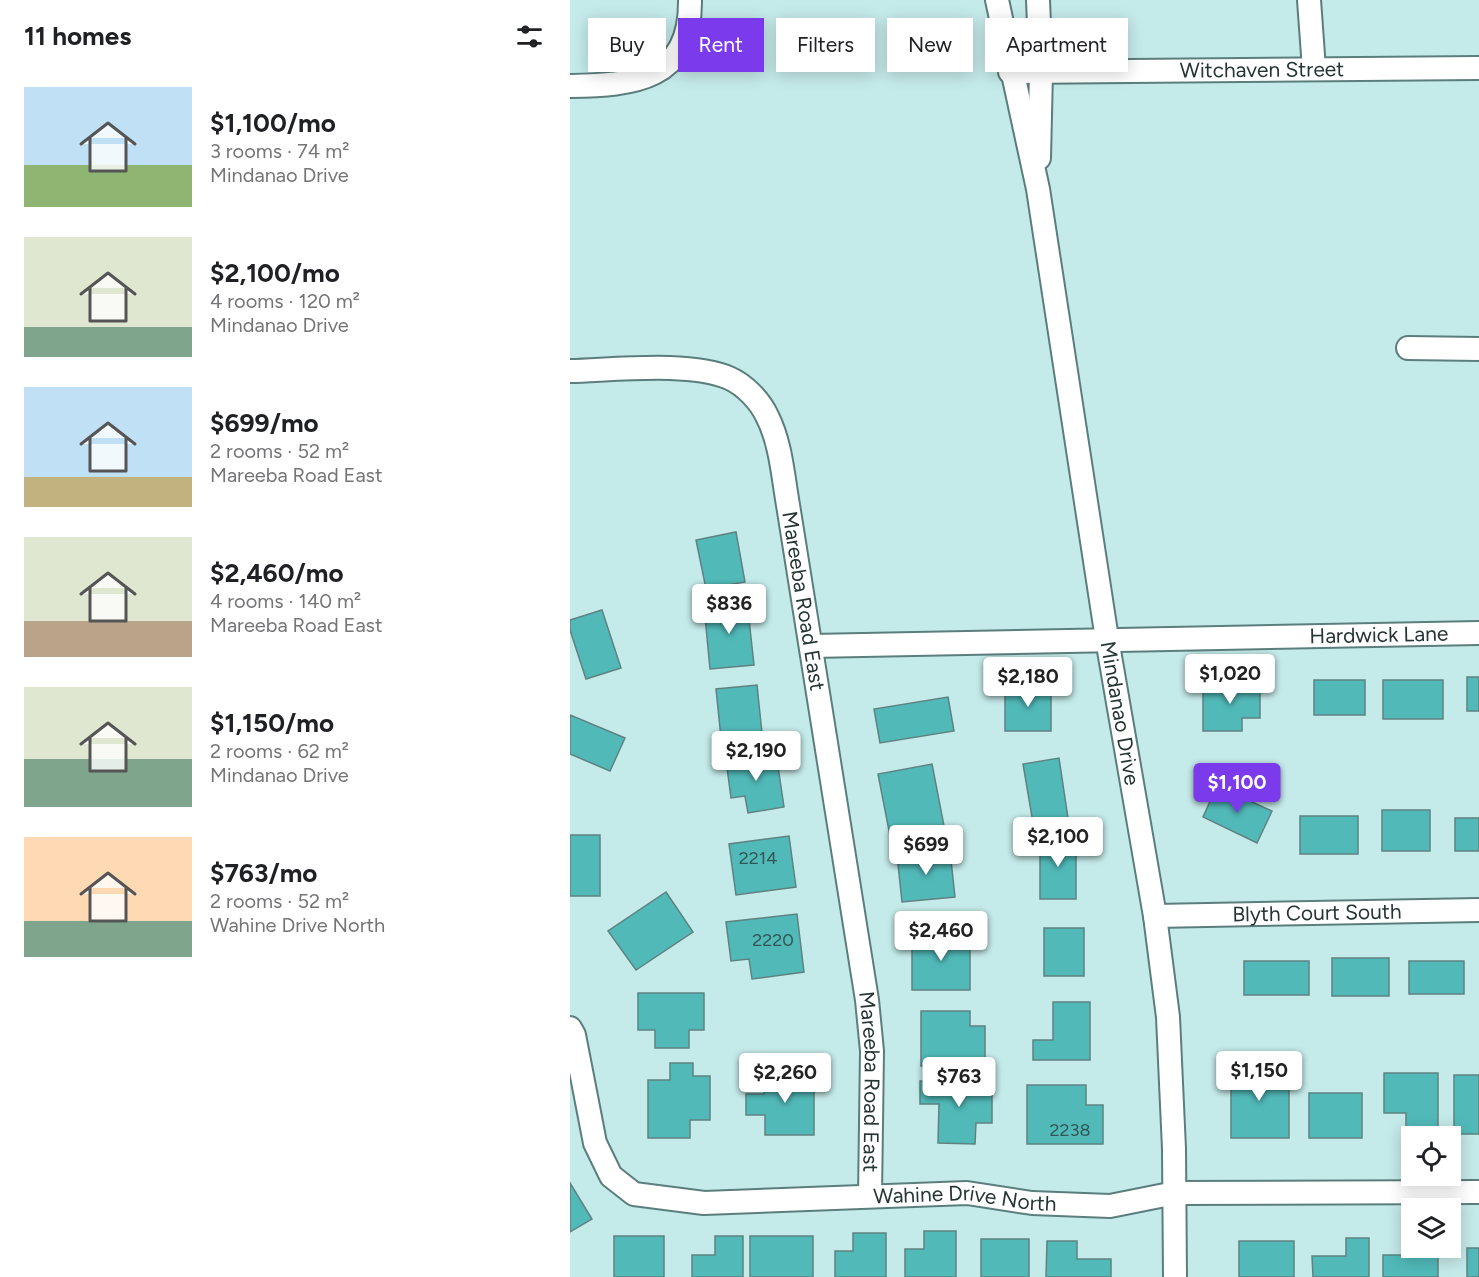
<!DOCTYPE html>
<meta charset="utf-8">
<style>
:root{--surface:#fff;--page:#f6f6f6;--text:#202124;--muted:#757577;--accent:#7c3aed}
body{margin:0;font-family:Figtree,sans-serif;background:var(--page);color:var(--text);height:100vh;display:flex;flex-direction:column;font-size:22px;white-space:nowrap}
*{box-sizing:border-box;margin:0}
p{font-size:20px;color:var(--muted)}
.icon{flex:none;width:33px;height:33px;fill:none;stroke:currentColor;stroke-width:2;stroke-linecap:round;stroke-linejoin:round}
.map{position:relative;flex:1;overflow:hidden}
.sheet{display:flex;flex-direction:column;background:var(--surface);width:570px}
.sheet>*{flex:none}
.top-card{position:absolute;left:18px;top:18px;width:570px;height:54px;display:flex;gap:12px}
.fabs{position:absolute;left:831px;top:1126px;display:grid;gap:12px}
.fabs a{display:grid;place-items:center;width:60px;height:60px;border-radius:0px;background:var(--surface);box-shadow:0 3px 15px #0003;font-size:30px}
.price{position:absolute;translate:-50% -51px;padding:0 14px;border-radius:6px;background:#fff;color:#222;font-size:20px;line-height:39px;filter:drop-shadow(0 2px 3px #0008)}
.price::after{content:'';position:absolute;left:50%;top:36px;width:18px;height:14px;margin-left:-9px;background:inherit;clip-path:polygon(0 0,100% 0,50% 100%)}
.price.active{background:var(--accent);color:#fff}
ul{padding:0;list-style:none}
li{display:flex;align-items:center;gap:18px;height:150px;padding:0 24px}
li span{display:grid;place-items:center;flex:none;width:168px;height:120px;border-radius:0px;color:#555}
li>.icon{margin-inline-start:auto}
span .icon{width:72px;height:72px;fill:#fffc;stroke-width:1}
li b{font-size:26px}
h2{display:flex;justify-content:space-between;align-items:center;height:72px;padding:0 24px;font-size:26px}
.tag{padding:0 21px;border-radius:0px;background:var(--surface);box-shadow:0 3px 15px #0003;font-size:21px;line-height:54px}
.tag.active{background:var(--accent);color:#fff}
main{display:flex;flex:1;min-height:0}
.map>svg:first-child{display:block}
</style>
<main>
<section class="sheet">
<h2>11 homes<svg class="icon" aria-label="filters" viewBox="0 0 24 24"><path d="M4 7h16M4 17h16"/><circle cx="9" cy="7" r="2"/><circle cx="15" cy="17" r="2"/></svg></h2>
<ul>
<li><span style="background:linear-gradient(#bfe0f5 65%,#8fb573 0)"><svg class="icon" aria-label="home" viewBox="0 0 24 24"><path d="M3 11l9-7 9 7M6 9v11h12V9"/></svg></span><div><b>$1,100/mo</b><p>3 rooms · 74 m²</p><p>Mindanao Drive</p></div></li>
<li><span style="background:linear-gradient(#dfe7d0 75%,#7fa58c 0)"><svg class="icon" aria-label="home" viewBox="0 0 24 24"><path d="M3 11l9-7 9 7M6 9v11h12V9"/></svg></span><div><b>$2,100/mo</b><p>4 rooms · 120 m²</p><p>Mindanao Drive</p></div></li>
<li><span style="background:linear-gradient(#bfe0f5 75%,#c2b280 0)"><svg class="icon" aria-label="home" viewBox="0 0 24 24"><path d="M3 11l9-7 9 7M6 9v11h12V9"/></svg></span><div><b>$699/mo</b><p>2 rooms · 52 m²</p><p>Mareeba Road East</p></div></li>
<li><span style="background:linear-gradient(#dfe7d0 70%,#b9a48a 0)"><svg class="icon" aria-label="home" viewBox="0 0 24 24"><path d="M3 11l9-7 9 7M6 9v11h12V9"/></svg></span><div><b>$2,460/mo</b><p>4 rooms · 140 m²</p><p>Mareeba Road East</p></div></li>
<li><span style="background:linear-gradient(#dfe7d0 60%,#7fa58c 0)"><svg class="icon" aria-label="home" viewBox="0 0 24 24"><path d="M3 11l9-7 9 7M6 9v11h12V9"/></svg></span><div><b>$1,150/mo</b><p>2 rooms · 62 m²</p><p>Mindanao Drive</p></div></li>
<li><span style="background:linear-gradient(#ffd9b3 70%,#7fa58c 0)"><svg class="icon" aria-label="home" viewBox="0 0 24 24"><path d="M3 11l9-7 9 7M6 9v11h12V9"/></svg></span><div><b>$763/mo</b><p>2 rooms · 52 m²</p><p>Wahine Drive North</p></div></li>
</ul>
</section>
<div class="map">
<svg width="909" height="1277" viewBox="0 0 909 1277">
<rect width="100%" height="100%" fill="#c4eae9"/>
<path fill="#51bab9" stroke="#5f8281" stroke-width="1.5" d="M166,532L175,582L136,589L126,540Z
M177,601L184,665L140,669L134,606Z
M32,610L51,668L16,679L0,630V620Z
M897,677H909V711H897Z
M744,680H795V715H744Z
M813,680H873V719H813Z
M633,682H690V718H672V731H633Z
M435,684H481V731H435Z
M187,685L192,733L151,738L146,689Z
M378,697L384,731L310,743L304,709Z
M0,715L55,738L40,771L0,754Z
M206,753L214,807L178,813L175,796L161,798L156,760Z
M489,758L498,818L463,823L453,764Z
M362,764L374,826L320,836L308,774Z
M647,786L702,811L687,843L633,817Z
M812,810H860V851H812Z
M730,816H788V854H730Z
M885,818H909V851H885Z
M0,835H30V896H0Z
M219,836L226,887L166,895L159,844Z
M470,838H506V899H470Z
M380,851L385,897L332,902L327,855Z
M96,892L123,932L66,970L38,931Z
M227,914L234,972L182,979L179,959L161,961L156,922Z
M474,928H514V976H474Z
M342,933H400V990H342Z
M762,958H819V996H762Z
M674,961H739V995H674Z
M839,961H894V994H839Z
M68,993H134V1030H119V1048H85V1030H68Z
M483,1002H520V1060H463V1040H483Z
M351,1011H400V1026H415V1066H351Z
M661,1062H702V1077H719V1138H661Z
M100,1063H123V1076H140V1120H120V1138H78V1080H100Z
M814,1073H868V1131L836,1130V1113H814Z
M194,1074H244V1135H195V1115H176V1094H194Z
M884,1075H909V1134H884Z
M350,1081H422V1123H406L405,1144L368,1143L369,1104H350Z
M457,1085H516V1105H533V1144H457Z
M739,1093H792V1138H739Z
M0,1183L22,1219L0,1232Z
M354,1231H386V1277H335V1249H354Z
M283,1233H316V1277H265V1251H283Z
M44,1236H94V1277H44Z
M145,1236H173V1277H122V1255H145Z
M180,1236H243V1277H180Z
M776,1238H799V1277H743L742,1256H776Z
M411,1239H459V1277H411Z
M477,1241H507V1259H541V1277H476Z
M669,1241H724V1277H669Z
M848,1248H868V1277H813V1255H848Z
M897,1248H909V1277H897Z"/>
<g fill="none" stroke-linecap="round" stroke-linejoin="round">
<g stroke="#5b7e7d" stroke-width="26">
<g id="minor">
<path id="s1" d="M427,0L468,189L537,639L585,916L598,1017L604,1149L605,1277"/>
<path d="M468,0L471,72L469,158"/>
<path d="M739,0L744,69"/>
<path id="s2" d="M440,72L909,68"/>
<path d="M0,86C63,85 121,81 120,0"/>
<path d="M838,348L909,349"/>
<path id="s3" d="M0,371C43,370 121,361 159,378C175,385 190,401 197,416C211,443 213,477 218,505L297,1000L302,1051L300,1196"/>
<path id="s4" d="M241,646L909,633"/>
<path id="s5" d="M585,916L909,910"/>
<path id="s6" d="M0,1028L4,1035L25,1143L41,1176L64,1194L134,1203L397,1193L462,1203L540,1206L605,1193L909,1192"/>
</g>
</g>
<use href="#minor" stroke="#fff" stroke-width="22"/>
</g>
<g text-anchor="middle" stroke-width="6" stroke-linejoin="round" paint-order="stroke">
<g font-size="18" fill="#315655">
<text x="188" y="864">2214</text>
<text x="203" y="946">2220</text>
<text x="500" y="1136">2238</text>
</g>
<g font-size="21" fill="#263534" stroke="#c4eae9">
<text dy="7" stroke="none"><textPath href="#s2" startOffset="252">Witchaven Street</textPath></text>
<text dy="7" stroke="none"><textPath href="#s3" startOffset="404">Mareeba Road East</textPath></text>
<text dy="7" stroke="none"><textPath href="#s4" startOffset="568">Hardwick Lane</textPath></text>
<text dy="7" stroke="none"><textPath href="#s1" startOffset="724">Mindanao Drive</textPath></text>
<text dy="7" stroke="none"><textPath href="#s5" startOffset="162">Blyth Court South</textPath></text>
<text dy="7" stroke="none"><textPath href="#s3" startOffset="890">Mareeba Road East</textPath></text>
<text dy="7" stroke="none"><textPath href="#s6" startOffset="516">Wahine Drive North</textPath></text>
</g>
</g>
</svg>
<div class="fabs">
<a><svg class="icon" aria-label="locate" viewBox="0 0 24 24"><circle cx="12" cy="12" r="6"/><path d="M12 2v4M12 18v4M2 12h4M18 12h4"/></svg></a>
<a><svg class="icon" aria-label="layers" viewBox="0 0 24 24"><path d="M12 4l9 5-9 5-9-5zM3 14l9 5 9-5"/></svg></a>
</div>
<b class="price" style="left:159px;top:635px">$836</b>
<b class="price" style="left:660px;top:705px">$1,020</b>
<b class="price" style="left:458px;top:708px">$2,180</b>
<b class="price" style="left:186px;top:782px">$2,190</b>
<b class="price active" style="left:667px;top:814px">$1,100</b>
<b class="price" style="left:488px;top:868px">$2,100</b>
<b class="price" style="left:356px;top:876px">$699</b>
<b class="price" style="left:371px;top:962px">$2,460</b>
<b class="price" style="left:689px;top:1102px">$1,150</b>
<b class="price" style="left:215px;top:1104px">$2,260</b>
<b class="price" style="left:389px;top:1108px">$763</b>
<div class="top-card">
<a class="tag">Buy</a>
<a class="tag active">Rent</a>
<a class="tag">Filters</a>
<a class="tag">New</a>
<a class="tag">Apartment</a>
</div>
</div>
</main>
